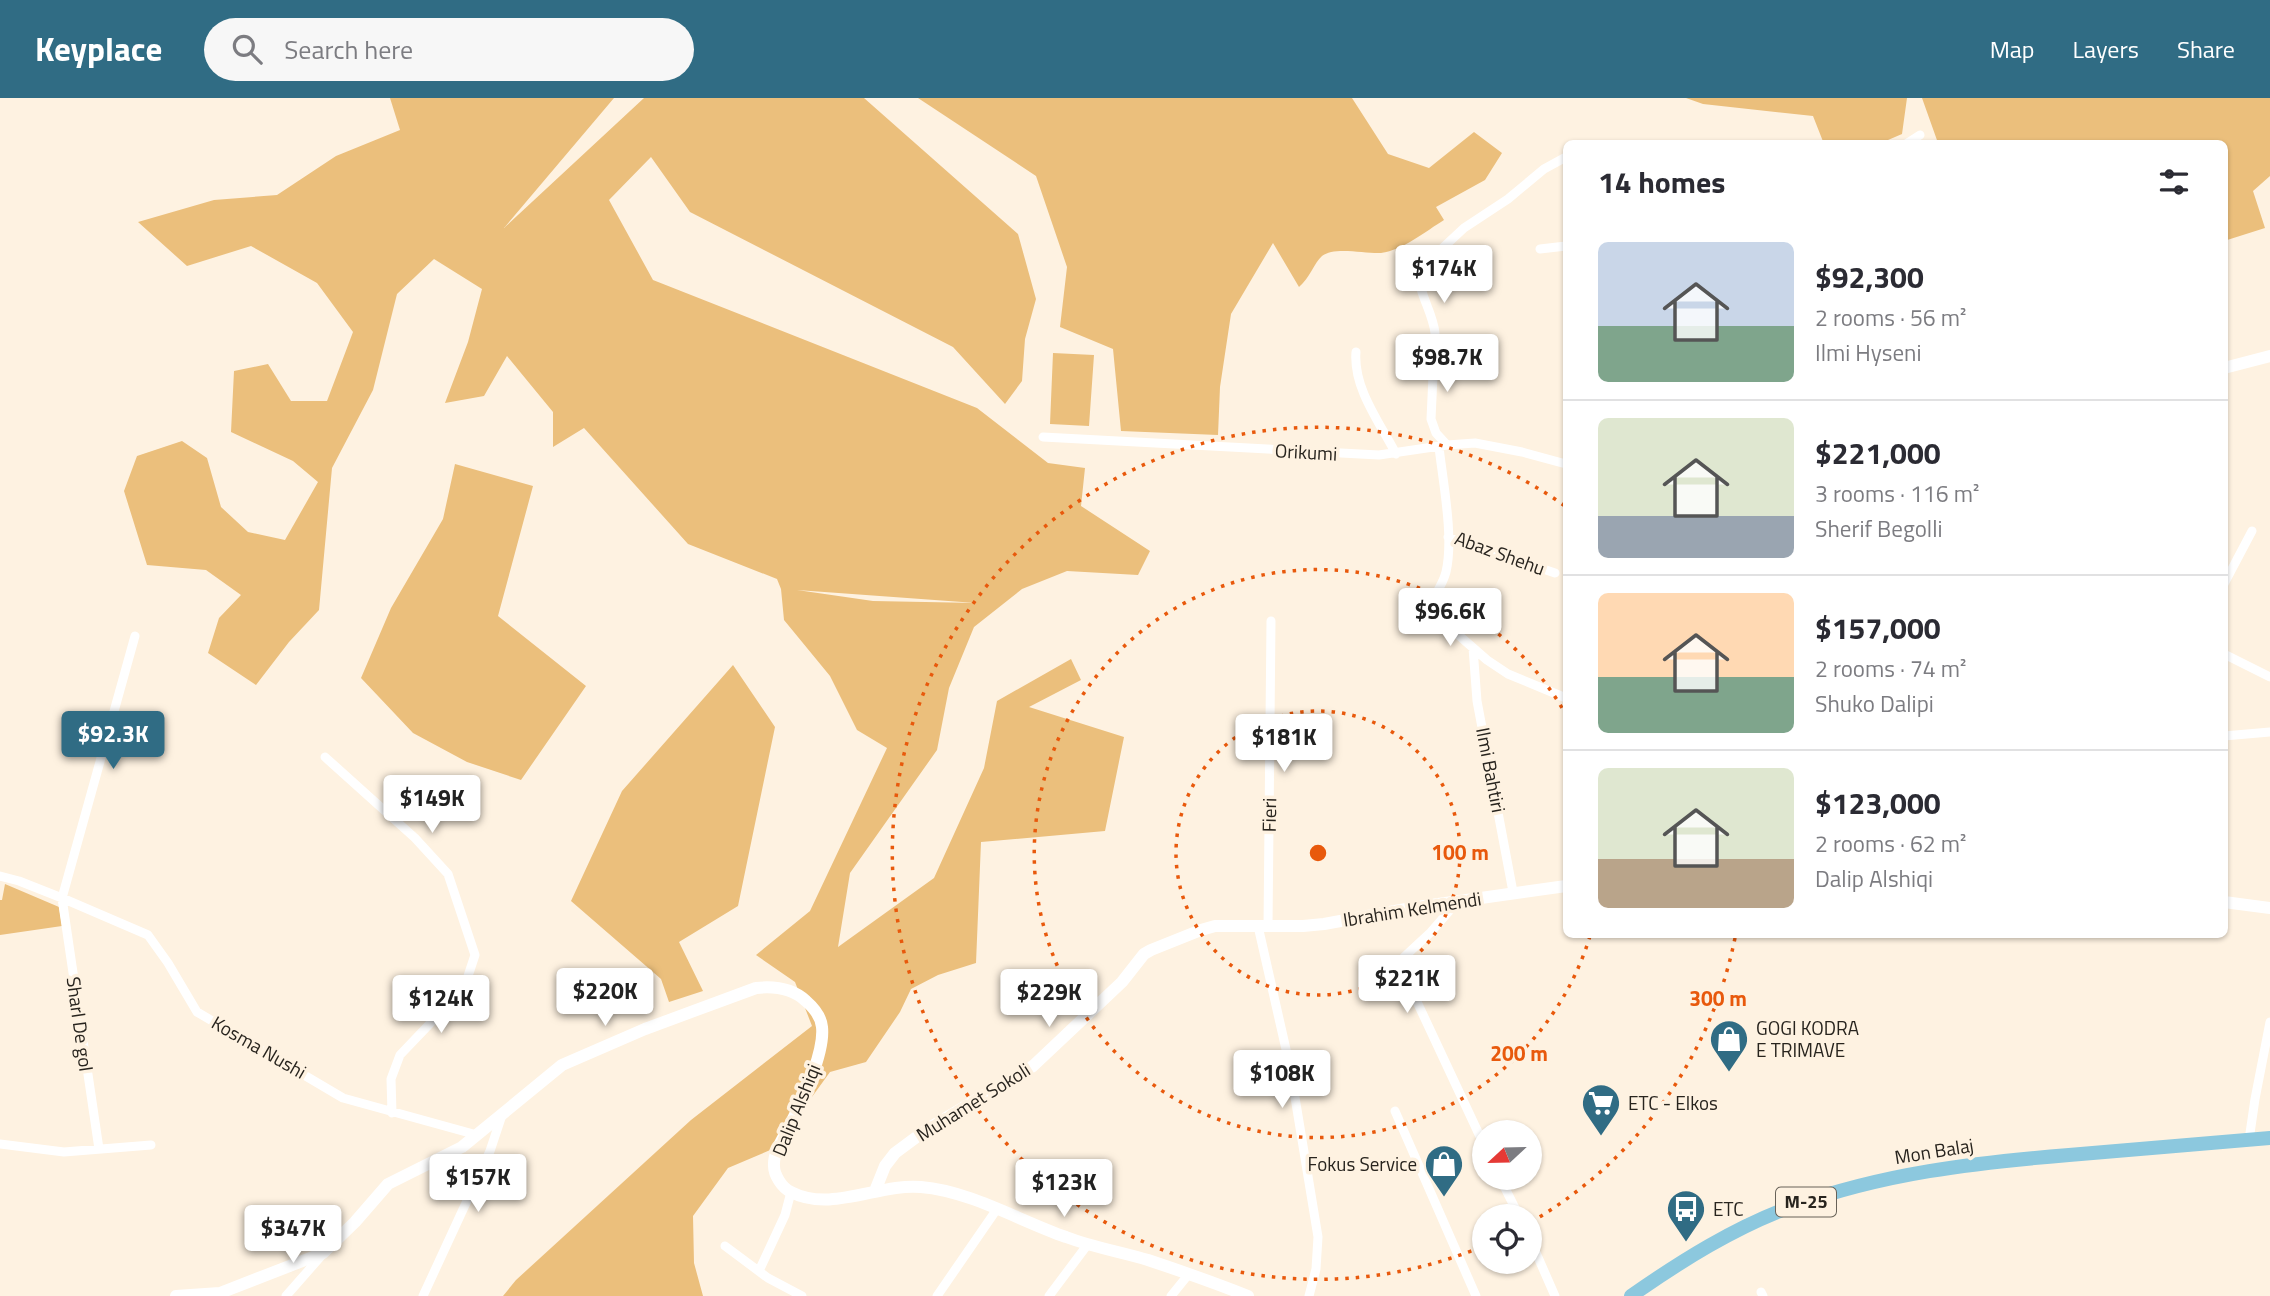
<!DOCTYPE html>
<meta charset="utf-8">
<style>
:root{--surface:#fff;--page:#f7f7f7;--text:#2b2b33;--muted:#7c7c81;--line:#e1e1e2;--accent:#306c84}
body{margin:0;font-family:"Titillium Web",sans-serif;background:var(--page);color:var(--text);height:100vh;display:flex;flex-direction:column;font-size:26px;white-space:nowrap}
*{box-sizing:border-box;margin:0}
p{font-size:23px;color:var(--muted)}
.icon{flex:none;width:38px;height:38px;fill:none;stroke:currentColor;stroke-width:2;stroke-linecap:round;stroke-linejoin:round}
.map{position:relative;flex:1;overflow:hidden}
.panel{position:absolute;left:1563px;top:42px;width:665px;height:798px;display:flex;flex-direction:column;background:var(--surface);border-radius:10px;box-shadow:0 2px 5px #0004}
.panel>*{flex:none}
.needle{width:46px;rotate:248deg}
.tools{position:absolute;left:1472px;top:1022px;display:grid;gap:14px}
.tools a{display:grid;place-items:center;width:70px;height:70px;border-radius:50%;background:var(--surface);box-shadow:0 2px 5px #0004;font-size:35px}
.price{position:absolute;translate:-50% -60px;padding:0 16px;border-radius:7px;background:#fff;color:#222;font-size:23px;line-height:46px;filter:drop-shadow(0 2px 4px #0008)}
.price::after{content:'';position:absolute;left:50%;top:42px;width:21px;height:16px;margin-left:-10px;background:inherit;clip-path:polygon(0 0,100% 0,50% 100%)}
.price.current{background:var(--accent);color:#fff}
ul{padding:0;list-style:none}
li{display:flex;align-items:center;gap:21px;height:175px;padding:0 35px}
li+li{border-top:2px solid var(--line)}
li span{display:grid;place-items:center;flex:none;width:196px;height:140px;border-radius:10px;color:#555}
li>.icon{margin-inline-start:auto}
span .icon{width:84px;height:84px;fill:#fffc;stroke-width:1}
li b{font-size:30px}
h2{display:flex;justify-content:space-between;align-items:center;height:84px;padding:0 35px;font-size:30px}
header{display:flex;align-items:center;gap:42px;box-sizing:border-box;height:98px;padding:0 35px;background:var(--accent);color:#fff}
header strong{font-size:33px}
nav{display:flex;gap:38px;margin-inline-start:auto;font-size:24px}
.search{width:490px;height:63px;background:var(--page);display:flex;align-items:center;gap:18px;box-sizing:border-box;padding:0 24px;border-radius:38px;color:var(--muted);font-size:26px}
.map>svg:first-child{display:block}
</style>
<header>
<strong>Keyplace</strong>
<div class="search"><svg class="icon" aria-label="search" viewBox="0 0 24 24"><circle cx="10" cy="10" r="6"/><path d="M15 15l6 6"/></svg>Search here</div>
<nav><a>Map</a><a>Layers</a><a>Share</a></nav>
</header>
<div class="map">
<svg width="2270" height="1198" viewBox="0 0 2270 1198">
<rect width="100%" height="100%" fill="#fef2e1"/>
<path fill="#ebbf7c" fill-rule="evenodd" d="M390,0H614L504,130L644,0H864L1018,136L1036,201L1025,241L1022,283L1005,306L953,249L690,114L651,59L609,102L653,182L977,310L1048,365L1085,370L1081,408L1150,453L1138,477L1067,473L1022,491L974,529L949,590L937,652L850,775L838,849L934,780L984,670L997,603L1071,561L1081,582L1029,609L1124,639L1105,733L981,744L976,865L938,877L911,891L900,914L866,964L830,974L775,1050L728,1070L693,1118L694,1165L703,1198H503L516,1182L691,1022L812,928L795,884L756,857L810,813L887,650L857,632L830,578L784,522L781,491L777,481L688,446L584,330L553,349V314L507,258L484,298L445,305L468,244L482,191L434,161L397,196L373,292L332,370L319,512L289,544L256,587L208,555L219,520L241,497L206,472L147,467L124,393L137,358L182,343L207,360L221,409L248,434L285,442L318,384L293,363L231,334L234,273L268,266L291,303H327L353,234L317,185L251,148L187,168L138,124L214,102L277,97L336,58L400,32ZM797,492L976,505H977L873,503Z
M918,0H1352L1388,56L1429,70L1474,34L1502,55L1485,82L1436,109L1444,122C1426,133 1403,152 1381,155C1366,156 1334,148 1322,158C1314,165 1310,180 1299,189L1273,145L1231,216L1220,289L1218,337L1121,333L1113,251L1060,229L1067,169L1036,78Z
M1686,0H1907L1902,36L1881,45L1824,46L1813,18L1703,6Z
M1922,0H2270V78L2253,93L2265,130L2224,143V46L1938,45Z
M1053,255L1094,257L1089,328L1050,326Z
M455,366L533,388L498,518L586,588L521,682L467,664L413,635L361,580L391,510L443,421Z
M733,567L775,629L738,808L679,844L703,893L669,904L661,881L571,803L622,693Z
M5,786L59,809L62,828L0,837V802H2Z"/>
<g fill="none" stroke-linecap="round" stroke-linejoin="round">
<path stroke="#fff" stroke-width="9" d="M1906,46L1920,37
M1540,151L1566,148
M1356,254C1353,290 1380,325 1396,356
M1043,339L1379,357L1447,347L1475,345L1522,354L1566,366
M1447,347L1436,335L1431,321L1435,235C1433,215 1418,194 1419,176L1434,158L1464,130L1508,101L1544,71L1566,59
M1439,349C1443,385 1454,439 1446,474C1443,486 1435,497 1429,508L1431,513L1487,562L1508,576L1566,600
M1448,439L1555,475
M2224,486L2252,433
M1473,550L1477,603L1513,794
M2224,556L2270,579
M2224,638L2270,634
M325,659L415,740L448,776L475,857L464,890L400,957L391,981L392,1015
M0,778L19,783L62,800L148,837L168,865L197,914L343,1000L477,1037
M1457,804L1431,834L1404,859L1401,867L1404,876L1484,1047
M1258,828L1290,969L1318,1139L1316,1171L1309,1198
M1268,828L1271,523
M1395,1013L1476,1198
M2249,1042L2255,1001L2270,924
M0,1046L64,1054L151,1047
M99,1051L62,800L135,538
M1500,1080L1519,1118
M1530,1141L1555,1198
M725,1148L768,1180L802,1198
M759,1173L785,1117L791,1094
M1761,1194L1763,1198
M286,1198L322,1157
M423,1198L490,1053L502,1017
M937,1198L997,1111
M1049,1198L1088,1146
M1171,1198L1188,1177"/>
<path stroke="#fff" stroke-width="12" d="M2224,270L2270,258
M2224,804L2270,810
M875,1093L885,1068L895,1055L926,1032L1033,968L1122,884L1144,856L1151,852L1201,832L1215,828H1303L1324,826L1417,809L1566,788
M176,1198L220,1195L323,1155L355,1124L388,1086L462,1049L562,967L645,931L756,890C774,888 792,890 806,903C814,910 821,918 822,929C825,956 801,1005 789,1029C783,1040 773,1055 774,1068C774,1077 782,1090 791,1094C831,1115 880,1085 921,1089C970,1093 1020,1123 1066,1139C1092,1149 1121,1154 1148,1162C1181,1173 1215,1185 1248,1198"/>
<path stroke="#8cc8de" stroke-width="14" d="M1631,1198C1681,1163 1735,1129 1793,1108C1884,1075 1973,1065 2069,1057C2136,1051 2203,1046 2270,1040"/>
</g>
<g fill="none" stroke="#e8590c" stroke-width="3.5" stroke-dasharray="3.5 7">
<circle cx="1318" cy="755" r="142"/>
<path d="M1590 838A284 284 0 1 1 1565 615"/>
<path d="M1735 840A426 426 0 0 1 1531 1124M1481 1149A426 426 0 1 1 1565 408"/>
</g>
<defs>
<g id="shop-pin" transform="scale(2.0125)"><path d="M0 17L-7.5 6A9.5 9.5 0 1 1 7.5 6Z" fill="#306c84" stroke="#fef2e1"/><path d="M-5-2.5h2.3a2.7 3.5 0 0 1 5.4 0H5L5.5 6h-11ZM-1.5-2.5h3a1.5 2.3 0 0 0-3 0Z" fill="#fff"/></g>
<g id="supermarket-pin" transform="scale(2.0125)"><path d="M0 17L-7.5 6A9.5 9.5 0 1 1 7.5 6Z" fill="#306c84" stroke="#fef2e1"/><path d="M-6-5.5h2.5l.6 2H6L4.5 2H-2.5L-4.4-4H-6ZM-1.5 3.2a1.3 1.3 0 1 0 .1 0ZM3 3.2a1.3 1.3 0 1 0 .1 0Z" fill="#fff"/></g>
<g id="bus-pin" transform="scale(2.0125)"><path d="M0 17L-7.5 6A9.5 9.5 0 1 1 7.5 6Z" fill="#306c84" stroke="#fef2e1"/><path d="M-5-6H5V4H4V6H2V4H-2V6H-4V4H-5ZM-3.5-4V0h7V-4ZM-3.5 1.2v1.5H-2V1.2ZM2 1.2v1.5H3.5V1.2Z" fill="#fff"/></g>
</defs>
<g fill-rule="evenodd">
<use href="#shop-pin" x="1729" y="941"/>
<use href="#supermarket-pin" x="1601" y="1005"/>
<use href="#shop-pin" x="1444" y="1066"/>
<use href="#bus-pin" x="1686" y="1111"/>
</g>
<g text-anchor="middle" stroke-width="7" stroke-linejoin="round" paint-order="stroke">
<rect fill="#fef2e1" stroke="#686258" stroke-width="2" x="1776" y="1089.5" width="60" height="29" rx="5"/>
<g font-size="18" font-weight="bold" fill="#28241e">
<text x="1806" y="1110">M-25</text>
</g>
<g font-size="19" fill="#28241e" stroke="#fef2e1">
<text transform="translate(1306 354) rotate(3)" y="7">Orikumi</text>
<text transform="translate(1500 455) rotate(20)" y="7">Abaz Shehu</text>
<text transform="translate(1491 672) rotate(79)" y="7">Ilmi Bahtiri</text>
<text transform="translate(1269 717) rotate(-89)" y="7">Fieri</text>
<text transform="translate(1412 811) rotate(-9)" y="7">Ibrahim Kelmendi</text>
<text transform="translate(80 926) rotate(82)" y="7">Sharl De gol</text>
<text transform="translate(259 949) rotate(30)" y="7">Kosma Nushi</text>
<text transform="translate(973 1004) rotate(-32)" y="7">Muhamet Sokoli</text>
<text transform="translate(796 1012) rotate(-68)" y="7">Dalip Alshiqi</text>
<text transform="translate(1934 1053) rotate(-9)" y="7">Mon Balaj</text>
</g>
<g font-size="19" fill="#28241e" stroke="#fef2e1" text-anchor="start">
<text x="1756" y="937">GOGI KODRA<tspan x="1756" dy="22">E TRIMAVE</tspan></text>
<text x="1628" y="1012">ETC - Elkos</text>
<text x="1417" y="1073" text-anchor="end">Fokus Service</text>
<text x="1713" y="1118">ETC</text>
</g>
</g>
<circle cx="1318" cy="755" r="10" fill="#e8590c" stroke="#fef2e1" stroke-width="3.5"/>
<g font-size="21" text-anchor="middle" font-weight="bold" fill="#e8590c" stroke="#fef2e1" stroke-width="7" stroke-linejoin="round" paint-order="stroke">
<text x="1460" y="762">100 m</text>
<text x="1718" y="908">300 m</text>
<text x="1519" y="963">200 m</text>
</g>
</svg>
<div class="tools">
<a><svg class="needle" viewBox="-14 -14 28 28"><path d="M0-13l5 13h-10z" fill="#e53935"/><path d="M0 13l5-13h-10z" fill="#7c7c81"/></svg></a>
<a><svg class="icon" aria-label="locate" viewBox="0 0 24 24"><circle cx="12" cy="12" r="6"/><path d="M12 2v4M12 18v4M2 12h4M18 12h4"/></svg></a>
</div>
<b class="price" style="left:1444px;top:207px">$174K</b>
<b class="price" style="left:1447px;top:296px">$98.7K</b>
<b class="price" style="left:1450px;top:550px">$96.6K</b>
<b class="price current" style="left:113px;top:673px">$92.3K</b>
<b class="price" style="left:1284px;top:676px">$181K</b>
<b class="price" style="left:432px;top:737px">$149K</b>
<b class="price" style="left:1407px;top:917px">$221K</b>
<b class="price" style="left:605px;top:930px">$220K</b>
<b class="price" style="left:1049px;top:931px">$229K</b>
<b class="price" style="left:441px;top:937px">$124K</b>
<b class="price" style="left:1282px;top:1012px">$108K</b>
<b class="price" style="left:478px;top:1116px">$157K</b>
<b class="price" style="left:1064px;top:1121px">$123K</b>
<b class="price" style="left:293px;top:1167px">$347K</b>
<section class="panel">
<h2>14 homes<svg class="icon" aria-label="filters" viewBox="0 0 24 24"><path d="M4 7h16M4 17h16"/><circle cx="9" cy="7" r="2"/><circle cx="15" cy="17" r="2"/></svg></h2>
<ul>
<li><span style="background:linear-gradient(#c9d6e8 60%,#7fa58c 0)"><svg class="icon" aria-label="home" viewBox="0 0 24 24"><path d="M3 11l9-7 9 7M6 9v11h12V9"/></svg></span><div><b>$92,300</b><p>2 rooms · 56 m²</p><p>Ilmi Hyseni</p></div></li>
<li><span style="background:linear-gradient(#dfe7d0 70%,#9aa5b1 0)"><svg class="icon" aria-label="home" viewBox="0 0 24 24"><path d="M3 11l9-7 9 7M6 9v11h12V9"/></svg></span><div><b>$221,000</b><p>3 rooms · 116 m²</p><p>Sherif Begolli</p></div></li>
<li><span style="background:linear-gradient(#ffd9b3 60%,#7fa58c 0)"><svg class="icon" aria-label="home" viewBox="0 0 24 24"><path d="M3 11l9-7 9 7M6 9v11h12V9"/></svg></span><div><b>$157,000</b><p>2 rooms · 74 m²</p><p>Shuko Dalipi</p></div></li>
<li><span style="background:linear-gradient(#dfe7d0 65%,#b9a48a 0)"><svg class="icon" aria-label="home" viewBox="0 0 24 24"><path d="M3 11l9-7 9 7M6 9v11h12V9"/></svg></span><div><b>$123,000</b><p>2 rooms · 62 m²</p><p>Dalip Alshiqi</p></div></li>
</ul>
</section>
</div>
